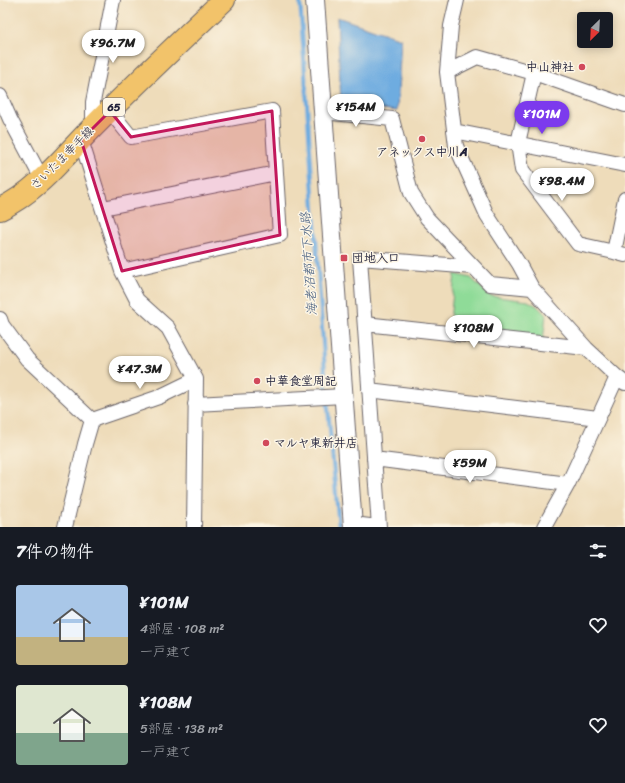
<!DOCTYPE html>
<html lang="ja">
<meta charset="utf-8">
<style>
:root{--surface:#171b24;--page:#242831;--text:#f1f3f6;--muted:#9ea1a6;--accent:#7c3aed}
body{margin:0;font-family:Sriracha,"Klee One",sans-serif;background:var(--page);color:var(--text);height:100vh;display:flex;flex-direction:column;font-size:15px;white-space:nowrap}
*{box-sizing:border-box;margin:0}
p{font-size:13px;color:var(--muted)}
.icon{flex:none;width:22px;height:22px;fill:none;stroke:currentColor;stroke-width:2;stroke-linecap:round;stroke-linejoin:round}
.map{position:relative;height:527px;overflow:hidden}
.sheet{display:flex;flex-direction:column;background:var(--surface);flex:1}
.sheet>*{flex:none}
.needle{width:26px;rotate:204deg}
.controls{position:absolute;left:577px;top:12px;display:grid;gap:8px}
.controls a{display:grid;place-items:center;width:36px;height:36px;border-radius:4px;background:var(--surface);box-shadow:0 2px 10px #0003;font-size:20px}
.price{position:absolute;translate:-50% -34px;padding:0 9px;border-radius:14px;background:#fff;color:#222;font-size:13px;line-height:26px;filter:drop-shadow(0 1px 2px #0008)}
.price::after{content:'';position:absolute;left:50%;top:24px;width:12px;height:9px;margin-left:-6px;background:inherit;clip-path:polygon(0 0,100% 0,50% 100%)}
.price.on{background:var(--accent);color:#fff}
ul{padding:0;list-style:none}
li{display:flex;align-items:center;gap:12px;height:100px;padding:0 16px}
li span{display:grid;place-items:center;flex:none;width:112px;height:80px;border-radius:4px;color:#555}
li>.icon{margin-inline-start:auto}
span .icon{width:48px;height:48px;fill:#fffc;stroke-width:1}
li b{font-size:17px}
h2{display:flex;justify-content:space-between;align-items:center;height:48px;padding:0 16px;font-size:17px}
.map>svg:first-child{display:block}
</style>
<div class="map">
<svg width="625" height="527" viewBox="0 0 625 527">
<rect width="100%" height="100%" fill="#fcf5e5"/>
<filter id="ink" filterUnits="userSpaceOnUse"><feTurbulence type="fractalNoise" baseFrequency=".025" numOctaves="2"/><feDisplacementMap in="SourceGraphic" scale="8" xChannelSelector="R" yChannelSelector="G"/><feConvolveMatrix kernelMatrix="1 2 1 2 8 2 1 2 1" color-interpolation-filters="sRGB"/></filter>
<filter id="wash" filterUnits="userSpaceOnUse"><feTurbulence type="fractalNoise" baseFrequency=".012" numOctaves="4" result="noise"/><feDisplacementMap in="SourceGraphic" scale="16" xChannelSelector="R" yChannelSelector="G"/><feGaussianBlur stdDeviation="0.9" result="paint"/><feColorMatrix in="noise" values="0 0 0 0 0 0 0 0 0 0 0 0 0 0 0 0 0 1.4 0 .05"/><feComposite in="paint" operator="in"/></filter>
<g filter="url(#wash)">
<rect width="100%" height="100%" fill="#eedcba"/>
<path fill="#8fdb98" stroke="#587e6a" d="M455,274L471,278L490,296L528,301L537,306L546,315L543,341L449,330Z"/>
<path fill="#6eace0" stroke="#48678e" d="M337,17L401,39L397,111L341,104Z"/>
<g fill="none" stroke-linecap="round" stroke-linejoin="round">
<path stroke="#6eace0" stroke-width="4" d="M300,0L326,387L339,527"/>
</g>
</g>
<g filter="url(#ink)">
<g fill="none" stroke-linecap="round" stroke-linejoin="round">
<g stroke="#696367" stroke-width="16">
<path id="minor" d="M457,0L451,26L447,72L456,146L487,215L519,264L532,288L586,348L617,377L625,383
M447,72L477,57L534,73L625,105
M534,73L518,143L522,170L578,244L614,252
M0,96L10,119L42,179
M110,111L131,137L272,111L280,235L122,271
M323,112L392,119L411,193L427,218L490,284L532,288
M93,127V102L113,0
M454,131L625,165
M81,140L122,271L137,300L168,328L196,379L194,527
M625,199L614,252L625,255
M103,208L276,173
M0,319L2,325L27,359L92,420L85,444L65,527
M365,324L586,348
M369,390L598,418
M195,404L344,396
M92,420L159,397L196,379
M374,459L568,484
M353,524L378,527
M379,527L360,258L473,267
M544,527L568,484L617,377"/>
</g>
<g stroke="#696367" stroke-width="20">
<path id="tertiary" d="M315,0L353,527"/>
</g>
<g stroke="#696367" stroke-width="24">
<path id="primary" d="M0,209C37,192 64,156 93,127C135,84 180,42 224,0"/>
</g>
<use href="#minor" stroke="#fff" stroke-width="14"/>
<use href="#tertiary" stroke="#fff" stroke-width="18"/>
<use href="#primary" stroke="#f2c36a" stroke-width="22"/>
</g>
</g>
<path fill="#c2185b" fill-opacity="0.2" stroke="#c2185b" stroke-width="3" stroke-linejoin="round" d="M110,111L131,137L272,111L280,235L122,271L81,140Z"/>
<g fill="#d1495b" stroke="#fcf5e5" stroke-width="1.5">
<circle cx="582" cy="67" r="4"/>
<circle cx="422" cy="139" r="4"/>
<rect x="340" y="254" width="8" height="8" rx="2"/>
<circle cx="257" cy="381" r="4"/>
<circle cx="266" cy="443" r="4"/>
</g>
<g text-anchor="middle" stroke-width="3" stroke-linejoin="round" paint-order="stroke">
<rect fill="#fcf5e5" stroke="#63616e" stroke-width="1" x="103" y="98" width="22" height="18" rx="3"/>
<g font-size="11" font-weight="bold" fill="#22223b">
<text x="114" y="111">65</text>
</g>
<g font-size="12" font-weight="bold" fill="#22223b" stroke="#fcf5e5" text-anchor="start">
<text x="574" y="71" text-anchor="end">中山神社</text>
<text x="422" y="156" text-anchor="middle">アネックス中川A</text>
<text x="352" y="262">団地入口</text>
<text x="265" y="385">中華食堂周記</text>
<text x="274" y="447">マルヤ東新井店</text>
</g>
<g font-size="12" fill="#22223b" stroke="#fcf5e5">
<text transform="translate(62 158) rotate(-45)" y="4">さいたま幸手線</text>
</g>
<g font-size="13" font-style="italic" fill="#40597d" stroke="#fcf5e5">
<text transform="translate(308 264) rotate(-94)" y="5">海老沼都市下水路</text>
</g>
</g>
</svg>
<div class="controls">
<a><svg class="needle" viewBox="-14 -14 28 28"><path d="M0-13l5 13h-10z" fill="#e53935"/><path d="M0 13l5-13h-10z" fill="#9ea1a6"/></svg></a>
</div>
<b class="price" style="left:113px;top:64px">¥96.7M</b>
<b class="price" style="left:356px;top:128px">¥154M</b>
<b class="price on" style="left:542px;top:135px">¥101M</b>
<b class="price" style="left:562px;top:202px">¥98.4M</b>
<b class="price" style="left:474px;top:349px">¥108M</b>
<b class="price" style="left:140px;top:390px">¥47.3M</b>
<b class="price" style="left:470px;top:484px">¥59M</b>
</div>
<section class="sheet">
<h2>7件の物件<svg class="icon" aria-label="filters" viewBox="0 0 24 24"><path d="M4 7h16M4 17h16"/><circle cx="9" cy="7" r="2"/><circle cx="15" cy="17" r="2"/></svg></h2>
<ul>
<li><span style="background:linear-gradient(#a9c7e8 65%,#c2b280 0)"><svg class="icon" aria-label="home" viewBox="0 0 24 24"><path d="M3 11l9-7 9 7M6 9v11h12V9"/></svg></span><div><b>¥101M</b><p>4部屋 · 108 m²</p><p>一戸建て</p></div><svg class="icon" aria-label="heart" viewBox="0 0 24 24"><path d="M12 20l-8-8c-3-5 5-10 8-4 3-6 11-1 8 4z"/></svg></li>
<li><span style="background:linear-gradient(#dfe7d0 60%,#7fa58c 0)"><svg class="icon" aria-label="home" viewBox="0 0 24 24"><path d="M3 11l9-7 9 7M6 9v11h12V9"/></svg></span><div><b>¥108M</b><p>5部屋 · 138 m²</p><p>一戸建て</p></div><svg class="icon" aria-label="heart" viewBox="0 0 24 24"><path d="M12 20l-8-8c-3-5 5-10 8-4 3-6 11-1 8 4z"/></svg></li>
</ul>
</section>
